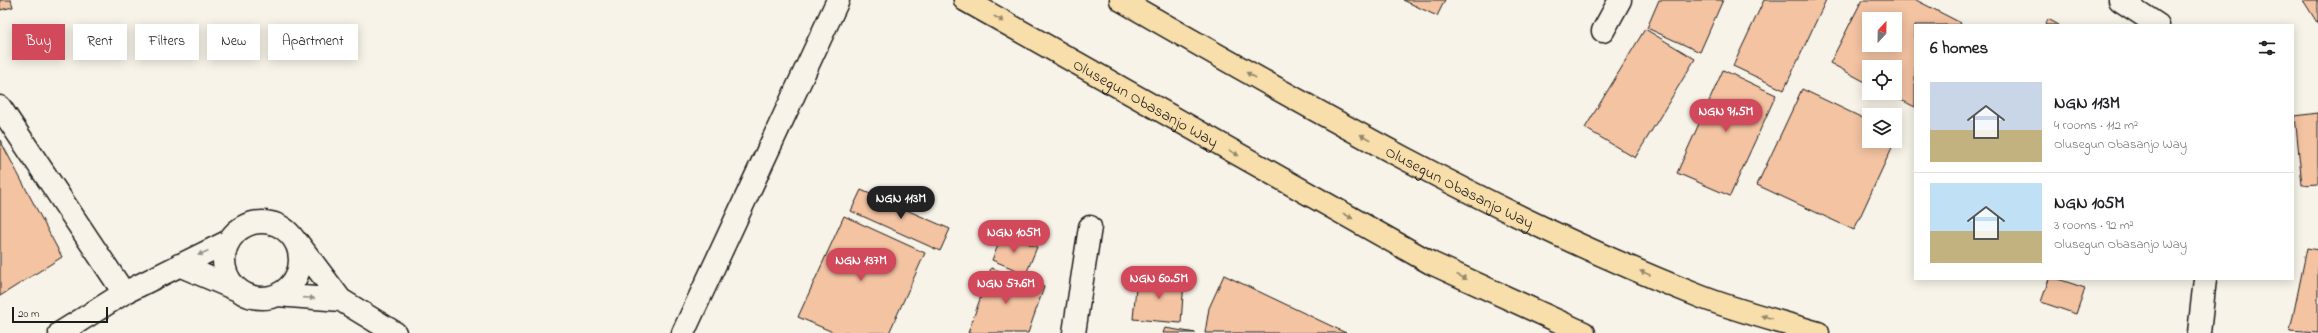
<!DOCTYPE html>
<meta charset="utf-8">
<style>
:root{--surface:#fff;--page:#f6f6f6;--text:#202124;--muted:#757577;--line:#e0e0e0;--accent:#d1495b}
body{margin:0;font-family:"Indie Flower",sans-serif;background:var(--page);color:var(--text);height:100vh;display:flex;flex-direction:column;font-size:15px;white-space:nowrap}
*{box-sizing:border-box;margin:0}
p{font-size:13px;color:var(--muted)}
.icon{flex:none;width:22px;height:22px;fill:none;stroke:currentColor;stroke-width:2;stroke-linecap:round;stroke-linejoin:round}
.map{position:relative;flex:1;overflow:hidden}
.drawer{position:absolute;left:1914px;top:24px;width:380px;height:256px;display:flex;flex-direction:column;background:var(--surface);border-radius:0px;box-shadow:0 2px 10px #0003}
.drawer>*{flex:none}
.hud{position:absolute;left:12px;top:24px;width:380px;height:36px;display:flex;gap:8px}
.needle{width:26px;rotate:22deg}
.tools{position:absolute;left:1862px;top:12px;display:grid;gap:8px}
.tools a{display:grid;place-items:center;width:40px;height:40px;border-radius:0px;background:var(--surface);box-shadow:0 2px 10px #0003;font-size:20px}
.scale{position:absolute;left:12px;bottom:10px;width:96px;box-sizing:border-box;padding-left:4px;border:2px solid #1c1c1c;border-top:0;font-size:11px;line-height:14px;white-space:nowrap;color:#1c1c1c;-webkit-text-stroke:3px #f7f3e8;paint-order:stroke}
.price{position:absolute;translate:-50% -34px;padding:0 9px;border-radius:14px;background:var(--accent);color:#fff;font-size:13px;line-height:26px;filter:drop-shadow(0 1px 2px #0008)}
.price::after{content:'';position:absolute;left:50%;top:24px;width:12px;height:9px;margin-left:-6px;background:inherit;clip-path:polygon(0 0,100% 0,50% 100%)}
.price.on{background:#222;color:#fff}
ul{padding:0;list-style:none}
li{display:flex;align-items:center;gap:12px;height:100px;padding:0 16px}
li+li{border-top:1px solid var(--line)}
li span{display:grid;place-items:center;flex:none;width:112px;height:80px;border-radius:0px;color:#555}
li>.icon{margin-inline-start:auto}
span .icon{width:48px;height:48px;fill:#fffc;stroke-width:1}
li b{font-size:17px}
h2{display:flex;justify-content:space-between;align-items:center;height:48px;padding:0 16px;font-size:17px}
.tag{padding:0 14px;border-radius:0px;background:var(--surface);box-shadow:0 2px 10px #0003;font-size:14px;line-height:36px}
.tag.on{background:var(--accent);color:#fff}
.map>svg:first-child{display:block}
</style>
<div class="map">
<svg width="2318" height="333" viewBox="0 0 2318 333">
<rect width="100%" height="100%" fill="#f7f3e8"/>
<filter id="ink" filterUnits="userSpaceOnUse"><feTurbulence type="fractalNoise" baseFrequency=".025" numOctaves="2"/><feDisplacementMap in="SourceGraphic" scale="8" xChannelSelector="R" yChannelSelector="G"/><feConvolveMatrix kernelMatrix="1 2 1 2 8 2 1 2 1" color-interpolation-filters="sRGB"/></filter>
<g filter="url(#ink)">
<path fill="#f3c3a2" stroke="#1c1c1c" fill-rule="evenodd" d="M0,0H11L13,7L0,10Z
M1403,0H1445L1437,16Z
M1659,0H1723L1700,52L1647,28Z
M1764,0H1826L1784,90L1733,66Z
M1862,0H1916L1961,23L1960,25H1915V107L1887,93H1895V67H1869V84L1830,63ZM1869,19H1895V45H1869Z
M2303,0H2318V24Z
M2048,19L2059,25H2045Z
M1645,29L1695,59L1635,158L1585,128Z
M1723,70L1776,95L1730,196L1677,173Z
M1802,89L1869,121V141H1895L1854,230L1757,185Z
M2318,113V184L2302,185L2295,116Z
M0,140L62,257L0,296Z
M861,190L950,229L940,251L851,211Z
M844,216L925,253L889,333H835L798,317Z
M1003,233L1037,247L1026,274L992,260Z
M2307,248L2318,250V333L2290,331Z
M991,268L1044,287L1028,333H968Z
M1224,275L1346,333H1205L1209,308Z
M1137,277L1184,281L1181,323L1133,319Z
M2049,279H2058L2085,288L2076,314L2041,302Z
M1165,328L1196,333H1163Z"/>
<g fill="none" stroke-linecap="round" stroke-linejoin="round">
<g stroke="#1c1c1c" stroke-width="25">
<path id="minor" d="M2120,0L2158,25
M1603,31L1620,0
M0,107L124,293
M224 260a38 38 0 1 1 76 0a38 38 0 1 1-76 0Z
M298,243L341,300L395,333
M179,265L238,290
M277,295L341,300
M60,333L124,293L227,242
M683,333L838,0
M1074,333L1090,227
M2199,333L2205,279"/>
</g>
<g stroke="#1c1c1c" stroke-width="25">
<g id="major">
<path id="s1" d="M965,0L1431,263L1584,333"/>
<path id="s2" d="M1121,0C1309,108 1497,216 1699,296C1737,311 1779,321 1818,333"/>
</g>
</g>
<use href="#minor" stroke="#f7f3e8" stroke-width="22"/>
<use href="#major" stroke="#f8deab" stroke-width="22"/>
</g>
<defs><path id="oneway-solid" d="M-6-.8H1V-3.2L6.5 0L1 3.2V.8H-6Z"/></defs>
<g fill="#95876b">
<use href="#oneway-solid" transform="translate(999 19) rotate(30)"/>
<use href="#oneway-solid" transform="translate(1251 75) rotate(-150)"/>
<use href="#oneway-solid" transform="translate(1365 137) rotate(-152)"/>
<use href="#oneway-solid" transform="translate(1234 153) rotate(29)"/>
<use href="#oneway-solid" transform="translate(1348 216) rotate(29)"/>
<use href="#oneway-solid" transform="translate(1645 273) rotate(-157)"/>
<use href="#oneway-solid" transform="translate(1462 277) rotate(25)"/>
<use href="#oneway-solid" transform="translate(1767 317) rotate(-163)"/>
</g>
<g fill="#94928c">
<use href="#oneway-solid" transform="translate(203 253) rotate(155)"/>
<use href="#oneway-solid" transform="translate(309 298) rotate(4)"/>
</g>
</g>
<g text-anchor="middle" stroke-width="4" stroke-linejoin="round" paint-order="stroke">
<g font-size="16" fill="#1c1c1c" stroke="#f7f3e8">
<text dy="6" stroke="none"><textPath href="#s1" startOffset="208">Olusegun Obasanjo Way</textPath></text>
<text dy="6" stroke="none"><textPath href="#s2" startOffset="387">Olusegun Obasanjo Way</textPath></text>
</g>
</g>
</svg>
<div class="tools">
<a><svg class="needle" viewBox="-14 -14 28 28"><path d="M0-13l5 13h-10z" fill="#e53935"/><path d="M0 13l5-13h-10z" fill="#757577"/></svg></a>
<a><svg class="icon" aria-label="locate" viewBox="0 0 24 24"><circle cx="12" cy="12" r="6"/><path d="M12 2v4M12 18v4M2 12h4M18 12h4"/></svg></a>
<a><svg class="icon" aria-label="layers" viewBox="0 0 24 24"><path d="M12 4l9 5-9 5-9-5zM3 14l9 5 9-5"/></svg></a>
</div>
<div class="scale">20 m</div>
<b class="price" style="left:1726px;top:133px">NGN 91.5M</b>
<b class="price on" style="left:901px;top:220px">NGN 113M</b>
<b class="price" style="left:1014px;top:254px">NGN 105M</b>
<b class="price" style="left:861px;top:282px">NGN 137M</b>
<b class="price" style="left:1159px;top:300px">NGN 60.5M</b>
<b class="price" style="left:1006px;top:305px">NGN 57.6M</b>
<div class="hud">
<a class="tag on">Buy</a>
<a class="tag">Rent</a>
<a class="tag">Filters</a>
<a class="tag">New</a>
<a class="tag">Apartment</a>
</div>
<section class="drawer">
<h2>6 homes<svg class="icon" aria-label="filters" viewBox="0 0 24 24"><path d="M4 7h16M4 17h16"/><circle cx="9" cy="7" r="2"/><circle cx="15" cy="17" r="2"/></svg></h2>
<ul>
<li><span style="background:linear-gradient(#c9d6e8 60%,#c2b280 0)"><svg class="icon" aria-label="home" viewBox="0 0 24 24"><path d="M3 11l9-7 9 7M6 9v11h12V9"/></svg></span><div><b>NGN 113M</b><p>4 rooms · 112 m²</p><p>Olusegun Obasanjo Way</p></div></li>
<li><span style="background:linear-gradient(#bfe0f5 60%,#c2b280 0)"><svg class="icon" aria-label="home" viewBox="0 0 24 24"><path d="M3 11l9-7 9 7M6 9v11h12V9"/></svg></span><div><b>NGN 105M</b><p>3 rooms · 92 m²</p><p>Olusegun Obasanjo Way</p></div></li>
</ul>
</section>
</div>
